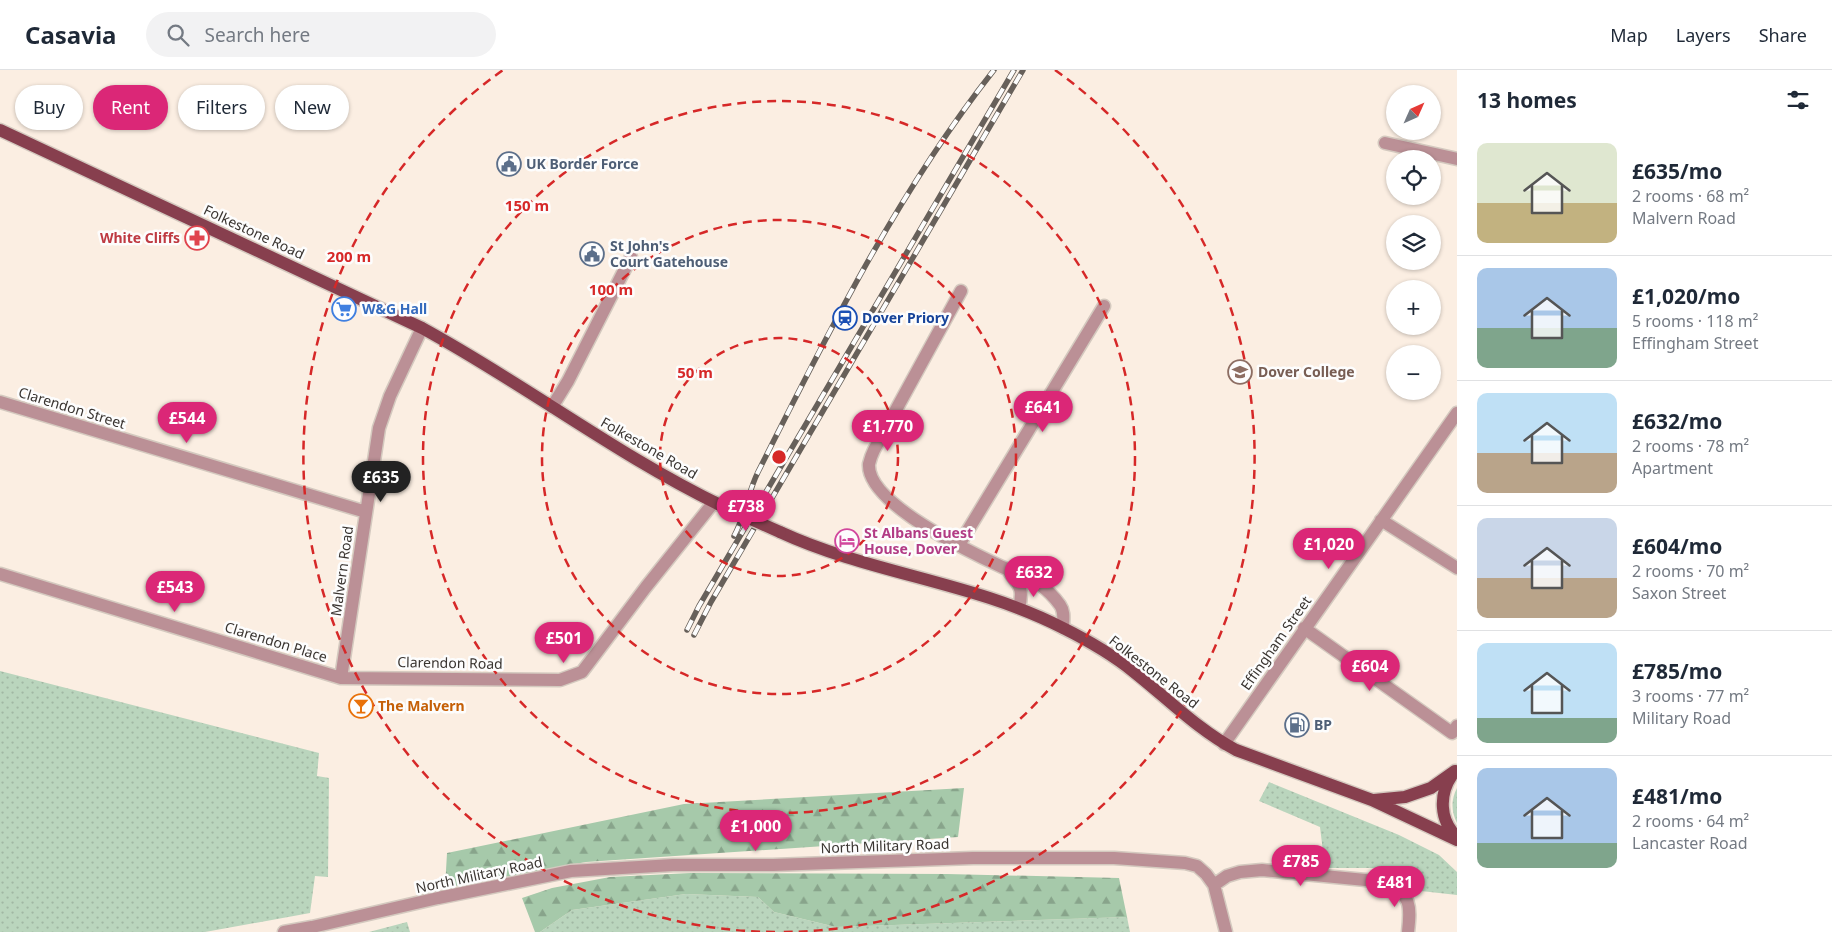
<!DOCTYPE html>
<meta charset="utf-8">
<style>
:root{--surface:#fff;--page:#f2f2f3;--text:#1f2937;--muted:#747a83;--line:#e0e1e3;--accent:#db2777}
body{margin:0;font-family:"Noto Sans",sans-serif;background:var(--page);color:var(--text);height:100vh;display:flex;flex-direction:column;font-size:19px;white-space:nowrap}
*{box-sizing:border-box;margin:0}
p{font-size:16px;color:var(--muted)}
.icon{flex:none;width:28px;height:28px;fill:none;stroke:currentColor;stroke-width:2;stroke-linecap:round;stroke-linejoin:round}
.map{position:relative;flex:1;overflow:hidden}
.sheet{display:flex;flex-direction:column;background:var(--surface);width:375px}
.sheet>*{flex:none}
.hud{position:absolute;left:15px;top:15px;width:475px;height:45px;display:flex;gap:10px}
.needle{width:32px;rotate:45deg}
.buttons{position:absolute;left:1386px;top:15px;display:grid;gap:10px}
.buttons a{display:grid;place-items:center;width:55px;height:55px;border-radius:50%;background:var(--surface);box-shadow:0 1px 4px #0004;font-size:25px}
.price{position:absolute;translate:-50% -42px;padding:0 11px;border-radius:18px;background:var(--accent);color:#fff;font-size:16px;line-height:32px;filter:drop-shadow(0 1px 2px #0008)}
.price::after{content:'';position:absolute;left:50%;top:30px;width:15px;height:11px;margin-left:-8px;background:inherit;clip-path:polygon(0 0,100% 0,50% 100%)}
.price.on{background:#222;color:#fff}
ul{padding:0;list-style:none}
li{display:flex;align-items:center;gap:15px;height:125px;padding:0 20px}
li+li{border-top:1px solid var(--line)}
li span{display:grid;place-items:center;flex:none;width:140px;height:100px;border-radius:10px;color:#555}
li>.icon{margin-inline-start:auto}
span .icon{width:60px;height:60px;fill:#fffc;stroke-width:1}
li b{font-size:21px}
h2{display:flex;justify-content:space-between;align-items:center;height:60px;padding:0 20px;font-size:21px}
.tag{padding:0 18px;border-radius:22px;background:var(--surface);box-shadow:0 1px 4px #0004;font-size:18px;line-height:45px}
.tag.on{background:var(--accent);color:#fff}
header{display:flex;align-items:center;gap:30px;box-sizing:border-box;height:70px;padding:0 25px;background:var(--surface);border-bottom:1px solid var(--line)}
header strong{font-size:24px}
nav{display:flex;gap:28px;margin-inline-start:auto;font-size:18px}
.search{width:350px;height:45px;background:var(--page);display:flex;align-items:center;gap:12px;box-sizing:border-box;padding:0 18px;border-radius:28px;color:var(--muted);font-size:19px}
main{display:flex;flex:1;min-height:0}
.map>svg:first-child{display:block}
</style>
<header>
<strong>Casavia</strong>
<div class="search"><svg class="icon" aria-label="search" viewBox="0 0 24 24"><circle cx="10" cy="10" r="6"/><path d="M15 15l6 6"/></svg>Search here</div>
<nav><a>Map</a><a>Layers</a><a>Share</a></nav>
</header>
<main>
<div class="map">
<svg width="1457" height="862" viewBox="0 0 1457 862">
<defs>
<pattern id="green-dots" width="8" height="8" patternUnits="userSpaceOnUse" patternTransform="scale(1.25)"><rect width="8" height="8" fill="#bad5bd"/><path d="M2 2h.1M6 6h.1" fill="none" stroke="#a1b7a3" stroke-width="1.8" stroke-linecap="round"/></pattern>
<pattern id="forest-firs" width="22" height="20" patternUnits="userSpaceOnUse" patternTransform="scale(1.25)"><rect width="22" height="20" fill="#a6c9aa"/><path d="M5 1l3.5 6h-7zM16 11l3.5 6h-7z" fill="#88a48b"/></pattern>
</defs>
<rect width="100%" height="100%" fill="#fbeee2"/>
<path fill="url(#green-dots)" d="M0,601L319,683L317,706L329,708L328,807L315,806L310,843L205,862H0Z
M1269,712L1399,765L1439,785L1457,802V825L1421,821L1386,798H1325L1320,757L1259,731Z
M1457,718V753C1451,741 1451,729 1457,718Z
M686,824L758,827L774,842L836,857L1127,847L1130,862H540L572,840Z
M407,852L410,862H369Z"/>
<path fill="url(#forest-firs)" d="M964,718L958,767L586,792L445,818L447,783L684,734Z
M691,803L947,804L1119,808L1127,847L836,857L774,842L758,827L686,824L572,840L540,862H535L522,828L552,818L610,807Z"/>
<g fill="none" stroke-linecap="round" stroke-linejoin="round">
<g stroke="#d4c9bf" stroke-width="15">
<path id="minor" d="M1385,73L1457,89
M961,221L874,380C872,384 870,390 869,394C866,433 970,482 1000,496C1013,502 1027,506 1039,514C1046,519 1055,528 1060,535C1065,542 1063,550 1063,558
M0,332L366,442
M552,337L568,311L631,187
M1381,450L1457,498
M959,475L1104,236
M1008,500C1019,516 1024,517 1019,538
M0,504L341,608L560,610L582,602L646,517L714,432
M1304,558L1452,663L1457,656
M341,608L379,358L390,326L422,258
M1224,674L1457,343
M1214,815L1227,806L1240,802L1262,800L1386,812C1411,824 1411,836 1408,862
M284,862L312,857L438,828L571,801L673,795H773L973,788H1114L1185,793L1197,796L1206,804L1214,815L1226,862"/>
</g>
<g stroke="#d4c9bf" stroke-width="15">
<path id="major" d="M0,60L422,258C525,314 618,386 724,437
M780,462C871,504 974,512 1063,558C1087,570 1113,585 1134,602C1167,628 1198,660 1236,680L1372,730L1457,770
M1452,705C1439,724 1439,750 1457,767
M1374,730L1405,727L1431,718L1455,701"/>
</g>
<use href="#minor" stroke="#bb9096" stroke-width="12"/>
<use href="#major" stroke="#873f4e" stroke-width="12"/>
<g stroke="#67605a" stroke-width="5.5">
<path id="rail" d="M734,466C745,446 748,422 758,402C828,263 897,123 994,0
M687,560L699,536L1014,0
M694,565L711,532L1023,0"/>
</g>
<use href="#rail" stroke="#fdfdfd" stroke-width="4" stroke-dasharray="11" stroke-linecap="butt"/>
<g stroke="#d4c9bf" stroke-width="15" stroke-linecap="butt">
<path id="major-bridge" d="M724,437L780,462"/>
</g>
<use href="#major-bridge" stroke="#873f4e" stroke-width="12"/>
</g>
<g fill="none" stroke="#d62828" stroke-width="2.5" stroke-dasharray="9 6">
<circle cx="779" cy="387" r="119"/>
<circle cx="779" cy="387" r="237"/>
<circle cx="779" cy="387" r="356"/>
<path d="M775 862A475 475 0 0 1 503 0M1055 0A475 475 0 0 1 783 862"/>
</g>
<defs>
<g id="civic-ring" transform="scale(1.25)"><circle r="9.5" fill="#fdfdfd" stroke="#5c6f8a" stroke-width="1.5"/><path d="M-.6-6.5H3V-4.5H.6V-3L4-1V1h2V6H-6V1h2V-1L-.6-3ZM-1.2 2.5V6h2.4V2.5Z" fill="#5c6f8a"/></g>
<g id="pharmacy-ring" transform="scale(1.25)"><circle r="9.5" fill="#fdfdfd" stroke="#e0444e" stroke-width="1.5"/><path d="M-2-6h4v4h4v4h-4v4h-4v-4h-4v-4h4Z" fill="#e0444e"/></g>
<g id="supermarket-ring" transform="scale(1.25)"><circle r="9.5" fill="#fdfdfd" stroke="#3f7fe0" stroke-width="1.5"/><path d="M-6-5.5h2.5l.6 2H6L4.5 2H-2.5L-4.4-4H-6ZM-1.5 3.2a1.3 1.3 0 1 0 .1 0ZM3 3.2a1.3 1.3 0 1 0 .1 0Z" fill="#3f7fe0"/></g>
<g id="station-ring" transform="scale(1.25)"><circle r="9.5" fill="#fdfdfd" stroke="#1a4fb4" stroke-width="1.5"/><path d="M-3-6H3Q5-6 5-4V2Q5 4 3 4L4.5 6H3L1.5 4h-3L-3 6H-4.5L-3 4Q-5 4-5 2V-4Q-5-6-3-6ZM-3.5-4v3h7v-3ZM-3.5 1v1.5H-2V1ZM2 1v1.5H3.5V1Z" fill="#1a4fb4"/></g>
<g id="school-ring" transform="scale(1.25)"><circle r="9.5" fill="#fdfdfd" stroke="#8d6e63" stroke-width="1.5"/><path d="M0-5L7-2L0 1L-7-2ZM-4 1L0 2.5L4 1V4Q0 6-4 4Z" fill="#8d6e63"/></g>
<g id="hotel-ring" transform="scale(1.25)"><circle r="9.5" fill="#fdfdfd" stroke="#d1479c" stroke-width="1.5"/><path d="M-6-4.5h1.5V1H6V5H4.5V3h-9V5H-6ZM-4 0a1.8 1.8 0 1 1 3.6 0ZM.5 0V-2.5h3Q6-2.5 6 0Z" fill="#d1479c"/></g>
<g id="bar-ring" transform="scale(1.25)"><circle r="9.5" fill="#fdfdfd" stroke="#e8710a" stroke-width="1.5"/><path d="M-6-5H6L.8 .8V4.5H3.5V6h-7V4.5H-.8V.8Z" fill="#e8710a"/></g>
<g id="fuel-ring" transform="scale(1.25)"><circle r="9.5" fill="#fdfdfd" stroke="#5c6f8a" stroke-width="1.5"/><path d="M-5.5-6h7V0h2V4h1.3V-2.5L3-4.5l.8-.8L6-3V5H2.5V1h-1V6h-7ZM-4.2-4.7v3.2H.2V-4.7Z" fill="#5c6f8a"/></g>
</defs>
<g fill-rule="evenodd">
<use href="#civic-ring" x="509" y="94"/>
<use href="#pharmacy-ring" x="197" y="168"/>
<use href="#civic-ring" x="592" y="184"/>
<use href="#supermarket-ring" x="344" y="239"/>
<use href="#station-ring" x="845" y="248"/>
<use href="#school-ring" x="1240" y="302"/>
<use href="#hotel-ring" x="847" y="471"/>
<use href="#bar-ring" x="361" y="636"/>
<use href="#fuel-ring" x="1297" y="655"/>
</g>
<g text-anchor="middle" stroke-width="5" stroke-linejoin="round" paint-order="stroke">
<g font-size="14" font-weight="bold" fill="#4e5e75" stroke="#fdfdfd" text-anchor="start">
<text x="526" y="99">UK Border Force</text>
<text x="610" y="181">St John's<tspan x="610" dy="16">Court Gatehouse</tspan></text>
<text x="1314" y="660">BP</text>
</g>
<g font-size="14" fill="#3a3531" stroke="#fdfdfd">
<text transform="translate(254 162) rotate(25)" y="5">Folkestone Road</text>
<text transform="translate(72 338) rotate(17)" y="5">Clarendon Street</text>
<text transform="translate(649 378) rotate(30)" y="5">Folkestone Road</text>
<text transform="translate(342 501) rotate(-82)" y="5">Malvern Road</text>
<text transform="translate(276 572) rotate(17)" y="5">Clarendon Place</text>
<text transform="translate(1276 573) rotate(-55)" y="5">Effingham Street</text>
<text transform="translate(450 593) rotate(1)" y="5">Clarendon Road</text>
<text transform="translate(1154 602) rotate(38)" y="5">Folkestone Road</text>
<text transform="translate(885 776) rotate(-2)" y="5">North Military Road</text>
<text transform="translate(479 805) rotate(-12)" y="5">North Military Road</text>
</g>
<g font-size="14" font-weight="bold" fill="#be3a42" stroke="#fdfdfd" text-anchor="end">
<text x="180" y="173">White Cliffs</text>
</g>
<g font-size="14" font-weight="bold" fill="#366cbe" stroke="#fdfdfd" text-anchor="start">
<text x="362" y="244">W&amp;G Hall</text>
</g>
<g font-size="14" font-weight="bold" fill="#164399" stroke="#fdfdfd" text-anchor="start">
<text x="862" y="253">Dover Priory</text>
</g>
<g font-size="14" font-weight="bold" fill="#785e54" stroke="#fdfdfd" text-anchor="start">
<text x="1258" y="307">Dover College</text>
</g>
<g font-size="14" font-weight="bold" fill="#b23c85" stroke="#fdfdfd" text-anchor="start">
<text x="864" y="468">St Albans Guest<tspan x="864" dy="16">House, Dover</tspan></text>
</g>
<g font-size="14" font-weight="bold" fill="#c56008" stroke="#fdfdfd" text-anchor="start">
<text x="378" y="641">The Malvern</text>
</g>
</g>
<circle cx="779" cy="387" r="8" fill="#d62828" stroke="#fdfdfd" stroke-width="2.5"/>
<g font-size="15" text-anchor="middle" font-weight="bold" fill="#d62828" stroke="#fdfdfd" stroke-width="5" stroke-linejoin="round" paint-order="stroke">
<text x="527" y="141">150 m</text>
<text x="349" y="192">200 m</text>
<text x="611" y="225">100 m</text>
<text x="695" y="308">50 m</text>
</g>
</svg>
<div class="buttons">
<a><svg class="needle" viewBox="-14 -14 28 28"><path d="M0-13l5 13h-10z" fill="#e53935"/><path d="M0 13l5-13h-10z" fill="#747a83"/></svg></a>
<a><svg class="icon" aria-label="locate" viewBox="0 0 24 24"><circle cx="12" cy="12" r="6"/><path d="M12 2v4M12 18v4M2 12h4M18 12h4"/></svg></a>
<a><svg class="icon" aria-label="layers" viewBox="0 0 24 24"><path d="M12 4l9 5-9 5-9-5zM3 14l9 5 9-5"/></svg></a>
<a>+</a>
<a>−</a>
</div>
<b class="price" style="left:1043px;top:363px">£641</b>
<b class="price" style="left:187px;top:374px">£544</b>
<b class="price" style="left:888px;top:382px">£1,770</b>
<b class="price on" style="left:381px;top:433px">£635</b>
<b class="price" style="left:746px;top:462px">£738</b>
<b class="price" style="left:1329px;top:500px">£1,020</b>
<b class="price" style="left:1034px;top:528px">£632</b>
<b class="price" style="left:175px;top:543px">£543</b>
<b class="price" style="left:564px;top:594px">£501</b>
<b class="price" style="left:1370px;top:622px">£604</b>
<b class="price" style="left:756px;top:782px">£1,000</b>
<b class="price" style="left:1301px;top:817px">£785</b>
<b class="price" style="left:1395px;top:838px">£481</b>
<div class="hud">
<a class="tag">Buy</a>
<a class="tag on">Rent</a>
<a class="tag">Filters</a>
<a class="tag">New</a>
</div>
</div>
<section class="sheet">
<h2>13 homes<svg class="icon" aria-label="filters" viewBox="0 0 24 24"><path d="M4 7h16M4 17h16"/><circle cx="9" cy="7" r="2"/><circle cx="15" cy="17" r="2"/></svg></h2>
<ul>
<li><span style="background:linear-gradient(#dfe7d0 60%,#c2b280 0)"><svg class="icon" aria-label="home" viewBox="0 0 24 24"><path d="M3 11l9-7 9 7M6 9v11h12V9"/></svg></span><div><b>£635/mo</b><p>2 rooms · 68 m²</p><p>Malvern Road</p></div></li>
<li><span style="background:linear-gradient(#a9c7e8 60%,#7fa58c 0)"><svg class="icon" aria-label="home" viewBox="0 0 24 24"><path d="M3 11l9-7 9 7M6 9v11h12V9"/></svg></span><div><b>£1,020/mo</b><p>5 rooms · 118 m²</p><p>Effingham Street</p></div></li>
<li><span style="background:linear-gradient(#bfe0f5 60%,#b9a48a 0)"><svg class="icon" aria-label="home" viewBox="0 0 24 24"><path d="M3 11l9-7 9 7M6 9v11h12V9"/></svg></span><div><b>£632/mo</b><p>2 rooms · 78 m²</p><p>Apartment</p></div></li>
<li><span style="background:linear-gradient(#c9d6e8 60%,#b9a48a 0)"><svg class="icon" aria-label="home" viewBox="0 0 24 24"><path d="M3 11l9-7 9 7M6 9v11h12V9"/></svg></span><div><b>£604/mo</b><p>2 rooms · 70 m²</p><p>Saxon Street</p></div></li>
<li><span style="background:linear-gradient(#bfe0f5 75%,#7fa58c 0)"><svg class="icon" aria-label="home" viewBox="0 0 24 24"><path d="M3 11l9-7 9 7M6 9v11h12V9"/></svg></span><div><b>£785/mo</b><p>3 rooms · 77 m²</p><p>Military Road</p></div></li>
<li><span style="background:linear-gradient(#a9c7e8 75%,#7fa58c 0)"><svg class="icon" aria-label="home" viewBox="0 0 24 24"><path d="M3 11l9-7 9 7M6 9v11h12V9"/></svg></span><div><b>£481/mo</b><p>2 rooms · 64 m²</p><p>Lancaster Road</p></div></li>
</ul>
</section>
</main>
